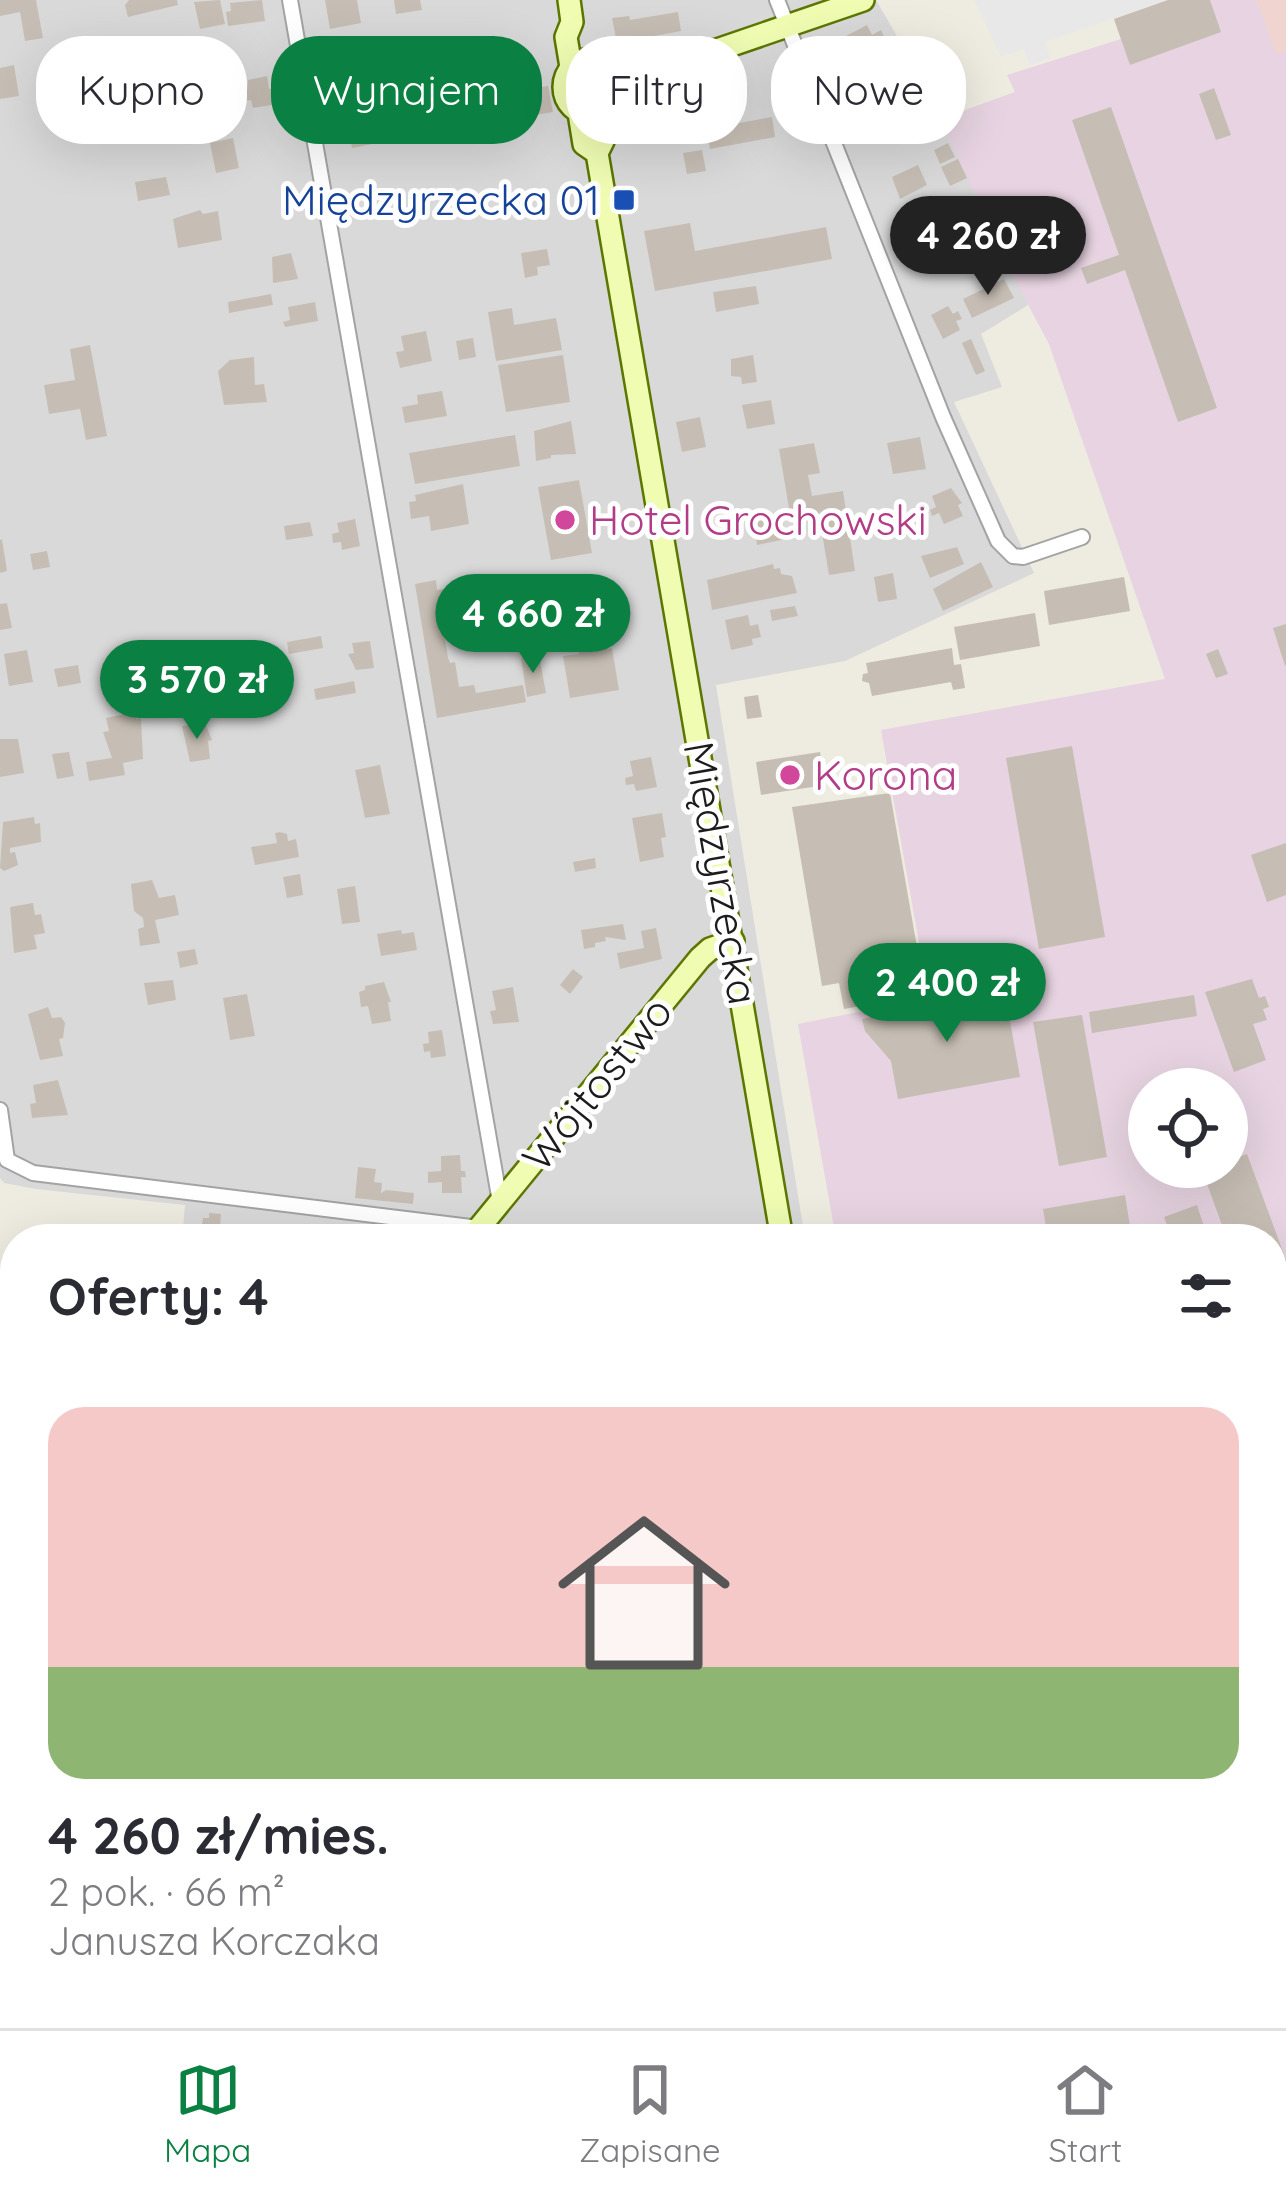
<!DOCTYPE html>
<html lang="pl">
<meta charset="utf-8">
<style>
:root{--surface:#fff;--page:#f2f2f3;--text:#2b2b33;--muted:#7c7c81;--line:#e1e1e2;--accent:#0b8043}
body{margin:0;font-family:Quicksand,sans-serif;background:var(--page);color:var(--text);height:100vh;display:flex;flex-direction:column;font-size:45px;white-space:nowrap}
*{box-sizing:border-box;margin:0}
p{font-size:39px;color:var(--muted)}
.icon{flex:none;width:66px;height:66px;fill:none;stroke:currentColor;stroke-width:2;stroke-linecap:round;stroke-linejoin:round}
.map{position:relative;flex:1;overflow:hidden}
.drawer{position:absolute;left:0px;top:1224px;width:1287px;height:804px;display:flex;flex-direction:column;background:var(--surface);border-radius:48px 48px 0 0;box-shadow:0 12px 48px #0002}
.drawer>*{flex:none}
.guide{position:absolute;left:36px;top:36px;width:1215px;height:108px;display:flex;gap:24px}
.controls{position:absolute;left:1128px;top:1068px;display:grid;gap:24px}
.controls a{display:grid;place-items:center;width:120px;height:120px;border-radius:50%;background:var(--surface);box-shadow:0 12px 48px #0002;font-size:60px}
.price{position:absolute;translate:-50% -102px;padding:0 27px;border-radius:42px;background:var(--accent);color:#fff;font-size:39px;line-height:78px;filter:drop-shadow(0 3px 6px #0008)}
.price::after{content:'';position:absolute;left:50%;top:72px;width:36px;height:27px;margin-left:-18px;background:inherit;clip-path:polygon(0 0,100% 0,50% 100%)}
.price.selected{background:#222;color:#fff}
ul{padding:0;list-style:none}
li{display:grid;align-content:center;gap:24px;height:636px;padding:0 48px}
li span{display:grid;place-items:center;height:372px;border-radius:36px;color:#555}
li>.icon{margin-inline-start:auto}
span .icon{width:216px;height:216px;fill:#fffc;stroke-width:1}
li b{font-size:51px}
h2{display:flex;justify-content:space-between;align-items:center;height:144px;padding:0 48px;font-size:51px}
.pill{padding:0 42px;border-radius:48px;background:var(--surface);box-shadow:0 12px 48px #0002;font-size:42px;line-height:108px}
.pill.selected{background:var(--accent);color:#fff}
.dock{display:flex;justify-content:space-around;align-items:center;height:168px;border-top:3px solid var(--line);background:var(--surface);font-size:33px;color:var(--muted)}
.dock a{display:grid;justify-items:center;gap:6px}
.dock .selected{color:var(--accent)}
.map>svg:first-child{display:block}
</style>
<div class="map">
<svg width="1286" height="2028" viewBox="0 0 1286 2028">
<rect width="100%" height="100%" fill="#eeebe1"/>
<path fill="#dad9d9" d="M0,0H876L944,117L941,120L1028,305L981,334L1002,387L954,402L1034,573L845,661L716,685L805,1239H182L185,1205L36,1189L4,1183L0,1178Z
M0,1487L15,1489V1826L0,1844Z"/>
<path fill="#f0d4cf" d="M1256,0H1286V51L1276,54Z"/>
<path fill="#e7d3e1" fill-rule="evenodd" d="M1168,0H1256L1276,53L1286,51V1402L1272,1413V1239H836L798,1024L929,998L881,730L1165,679L1049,344L1007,265L940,119L1015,92L1007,75L1121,39L1114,19ZM1149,1089H1227V1167H1149Z
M1286,1460V1921L1272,1927V1470Z
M15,1826V2013H390L378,2028H0V1844Z
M648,2013H1051L1014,2028H633Z"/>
<path fill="#beeba4" d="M390,2013H751L733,2028H378Z"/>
<path fill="#e8e8e8" d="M974,0H1166L1045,42L1050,58L1030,65L1024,49L1001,57Z"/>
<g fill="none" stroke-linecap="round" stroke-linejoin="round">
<path stroke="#9fc8de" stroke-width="6" d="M642,2028L657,2013"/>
</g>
<path fill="#c6beb4" d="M0,0H36L43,38L25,41L20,12L0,16Z
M129,0H177L178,5L128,17L125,5Z
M220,0L225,24L200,29L194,2Z
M262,0L265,21L228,26L226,12L231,11L230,3Z
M325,0H357L361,23L330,29Z
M394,0H420L422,10L396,14Z
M1168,0H1210L1221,32L1130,65L1114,19Z
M678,12L681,31L617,43L612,18L629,16L630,20Z
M867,25L872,35L881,30L885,39L877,43L881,53L894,46L906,70L915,64L927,87L918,92L909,77L855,102L848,87L871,76L874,82L892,74L890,70L886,73L877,55L860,63L846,36Z
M101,43L109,45L116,82L93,87L86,49Z
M437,43L451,104L435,107L428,105L425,93L406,97L396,50Z
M369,44L371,59L378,58L380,79L342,85L340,74L348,72L350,63L348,48Z
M14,65L19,96L0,99V68Z
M267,76L269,89L273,88L272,105L253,108L251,100L246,101L248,80Z
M548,86L553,112L493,122L488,97Z
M1214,88L1231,135L1216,140L1199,94Z
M898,95L914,128L890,139L881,121L875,124L872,117L878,114L874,106Z
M1111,107L1217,408L1178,422L1125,270L1087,284L1081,268L1119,255L1072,120Z
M377,108L392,119L393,140L352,148L349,132L362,129L359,115Z
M772,117L775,137L710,149L706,129Z
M233,138L239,168L216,173L210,143Z
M948,143L955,157L940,164L934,150Z
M702,150L706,171L687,174L683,153Z
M958,159L967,178L950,186L941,167Z
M918,165L927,185L900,199L892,177Z
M166,177L170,195L138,201L135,182Z
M961,199L969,217L952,224L955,228L950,230L948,226L934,232L926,215Z
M1062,204L1079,249L1036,264L1020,219Z
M200,210L203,214L218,211L222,240L178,248L173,219Z
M690,223L695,251L826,227L832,259L655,291L644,231Z
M547,249L550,265L537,267L538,275L525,278L521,253Z
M291,253L298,279L273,283L272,257Z
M1004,279L1014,298L972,318L963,299Z
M756,286L759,304L716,312L713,292Z
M271,294L273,305L229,313L228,302Z
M315,302L318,321L285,327L283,322L290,320L288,307Z
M948,306L953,314L958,311L962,319L956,321L960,330L943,339L931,315Z
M512,308L514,325L556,318L562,350L496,361L488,312Z
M426,331L432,361L400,368L396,352L404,351L401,336Z
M473,338L476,357L459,360L456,341Z
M971,339L985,371L976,375L962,343Z
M90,345L107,436L86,440L80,409L49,414L44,385L75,380L70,349Z
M563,355L570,402L506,412L498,365Z
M753,355L757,382L742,384L741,377L731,376V359Z
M254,357L255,385L264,384L267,402L224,405L218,371L230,360Z
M442,391L447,416L405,423L402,407L418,404L417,395Z
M771,400L775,424L747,429L742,405Z
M700,417L706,447L682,452L676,422Z
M571,421L576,454L551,455V458L536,461L534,431Z
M515,435L520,466L415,484L409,453Z
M920,437L926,469L893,474L887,443Z
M814,443L820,473L808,475L812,496L843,491L855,571L829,575L819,515L798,518L790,514L779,449Z
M579,480L592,553L551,560L538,487Z
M463,484L469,524L431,531L429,516L411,519L409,502L416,501L415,495Z
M951,488L962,503L958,505L963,516L944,524L939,513L932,516L930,510L936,507L932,496Z
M775,517L782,518L786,539L757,545L753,521Z
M355,519L360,546L342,550L341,542L333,543L332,534L339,532L337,523Z
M310,522L313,536L286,540L284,526Z
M2,539L7,571L0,573V540Z
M957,547L964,564L930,578L921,556Z
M47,551L50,567L33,570L30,554Z
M981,562L993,587L943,611L933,589Z
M773,564L774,569L780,568L781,574L792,576L797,593L712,610L707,580Z
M893,573L897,599L878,602L874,577Z
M1124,577L1130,611L1049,625L1044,591Z
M436,580L437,590L443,589L445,598L439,599L448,658L450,663L455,662L459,687L474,685L476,693L523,685L526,702L437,718L415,584Z
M7,603L12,628L0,630V604Z
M795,606L798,616L772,621L770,610Z
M1035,613L1040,646L960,660L954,627Z
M748,615L750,626L758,624L761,637L752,639L753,645L731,650L725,620Z
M1286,624V665L1285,666L1273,628Z
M321,636L323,648L289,654L287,642Z
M594,639L596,651L612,648L619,690L570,698L563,656L579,654L577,642Z
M370,641L374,668L356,670L348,654L354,653L352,643Z
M952,648L954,665L961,664L965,688L953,690L951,682L872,696L869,683L862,681L863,674L868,673L866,663Z
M1218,649L1228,674L1216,678L1206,654Z
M27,650L33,682L9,686L4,654Z
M539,655L546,693L527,697L521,658Z
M78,665L81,683L58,687L54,669Z
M354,681L356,693L316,700L314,689Z
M758,695L762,717L747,719L744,697Z
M135,712L136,719L141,718L143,759L123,763L125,775L89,781L86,762L112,758L103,732L109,731L106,718Z
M205,723L212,740L208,741L210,759L190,762L182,726Z
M0,739H18L24,773L0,777Z
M1072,746L1105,937L1039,949L1006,758Z
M69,752L74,776L57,779L52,754Z
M820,752L825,785L761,795L756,762Z
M651,757L657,787L636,791L634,784L626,785L625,778L633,776L630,761Z
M380,765L390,814L365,818L355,770Z
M890,793L921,970L903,973L910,997L844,1009L839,983L822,986L792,807Z
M662,813L666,837L661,838L664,857L640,862L632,818Z
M34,817L35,824L40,823L41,842L10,848V853L15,852L18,865L4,871L0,868L3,822Z
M280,832L287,834L288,841L296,839L299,857L255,865L251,847L277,843L275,833Z
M1286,843V895L1267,902L1251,855Z
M595,858L596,868L575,872L573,862Z
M300,874L303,895L287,898L283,877Z
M152,880L159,898L175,895L179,915L155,920L160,943L140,946L138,929L144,927L143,918L134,911L131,884Z
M355,886L360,922L342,924L337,889Z
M33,903L35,915L41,914L45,933L34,935L37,949L14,953L10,907Z
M623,924L626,940L605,937L606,941L595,943V947L584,949L581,930Z
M656,928L662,959L620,969L617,953L644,948L641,931Z
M401,930L402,934L414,932L417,950L381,956L377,934Z
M195,949L198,964L180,968L177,952Z
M573,969L583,977L570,994L560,985Z
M1252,979L1259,998L1265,996L1269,1007L1263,1009L1267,1020L1253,1024L1266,1060L1234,1072L1205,992Z
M173,980L176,1000L148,1005L144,983Z
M384,982L391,1002H388L391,1021L372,1024L368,1006L361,1007L359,992L365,990V986Z
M513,987L519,1022L493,1024L490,1011L496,1010L492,991Z
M1005,993L1020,1077L898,1099L891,1061L865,1031L862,1019Z
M247,994L255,1036L230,1040L223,998Z
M1194,995L1197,1016L1092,1033L1089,1012Z
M48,1007L52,1018L61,1017L65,1023L63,1038L59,1039L63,1056L40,1060L28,1014Z
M1082,1015L1107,1157L1059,1166L1033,1022Z
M442,1030L446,1056L431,1058L430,1051L424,1052L423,1044L429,1043L428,1032Z
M58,1080L68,1115L32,1118L30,1104L36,1103L33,1085Z
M1247,1154L1286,1260V1328L1272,1333V1239H1227L1202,1170L1227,1167V1161Z
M460,1155L461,1171H465L466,1177H461L462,1193H442V1182L428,1183V1172L441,1171V1156Z
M358,1167L376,1169L374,1182L382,1183L381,1193L386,1190L414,1193L413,1204L355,1198Z
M1125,1195L1132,1239H1048L1043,1209Z
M1197,1205L1208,1239H1172L1164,1217Z
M209,1213L221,1214L219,1239H200L203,1218H209Z
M517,1226L606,1236V1239H506Z
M0,1506L13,1508L9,1534L0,1533Z
M0,1580L8,1581L7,1589L15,1590V1603L0,1601Z
M10,1680L15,1681V1711L3,1708L6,1697L0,1695Z
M68,2013H188L206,2028L211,2021L220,2028H61L71,2016Z"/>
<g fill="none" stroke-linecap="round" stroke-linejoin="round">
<path stroke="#c4c2ba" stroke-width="21" stroke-dasharray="21 10" stroke-linecap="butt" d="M912,2013L914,2028"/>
<g stroke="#a3a3a3" stroke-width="18">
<path id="street" d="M290,0L500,1202
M777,0L943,417L998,541L1013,556L1023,557L1082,537
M0,1110L7,1160L33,1173L479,1228
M1272,1439L1286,1429
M1272,1935L1286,1930
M1055,2028L1085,2013"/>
</g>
<g stroke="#5b7601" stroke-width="26">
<path id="secondary" d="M569,0L572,22L566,37L571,67
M564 87a28 28 0 1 1 56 0a28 28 0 1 1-56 0Z
M614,70L717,50L863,0
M619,95L683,63
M605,112L603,141L597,153L782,1239
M579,113L584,144L597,153
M470,1239L700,958L710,949L733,941
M0,1808L15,1790"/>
</g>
<use href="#street" stroke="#fff" stroke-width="14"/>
<use href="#secondary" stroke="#effcb2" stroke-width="21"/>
<g stroke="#6a6a6a" stroke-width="10">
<path id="rail" d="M1272,1617L1286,1606
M1272,1662L1286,1652
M1272,1686L1286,1676
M1272,1831L1286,1823
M765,2028L785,2013
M790,2028L811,2013"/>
</g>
<use href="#rail" stroke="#fff" stroke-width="6" stroke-dasharray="18" stroke-linecap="butt"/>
</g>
<rect fill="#1a4fb4" stroke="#fff" stroke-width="4.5" x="612" y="188" width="24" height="24" rx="6"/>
<g fill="#d1479c" stroke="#fff" stroke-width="4.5">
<circle cx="565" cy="520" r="12"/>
<circle cx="790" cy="775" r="12"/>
</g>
<g text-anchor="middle" stroke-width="10" stroke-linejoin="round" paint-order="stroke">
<g font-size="42" fill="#164399" stroke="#fff" text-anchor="end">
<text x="600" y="215">Międzyrzecka 01</text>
</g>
<g font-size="42" fill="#b23c85" stroke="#fff" text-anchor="start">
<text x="589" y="535">Hotel Grochowski</text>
<text x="814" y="790">Korona</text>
</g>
<g font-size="42" fill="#1c1c1c" stroke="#fff">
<text transform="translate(721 873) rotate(80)" y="15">Międzyrzecka</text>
<text transform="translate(597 1084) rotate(-51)" y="15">Wójtostwo</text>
</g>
</g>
</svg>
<div class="controls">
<a><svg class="icon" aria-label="locate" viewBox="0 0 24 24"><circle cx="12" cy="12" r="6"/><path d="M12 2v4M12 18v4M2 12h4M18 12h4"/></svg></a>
</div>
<b class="price selected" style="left:988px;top:298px">4 260 zł</b>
<b class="price" style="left:533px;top:676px">4 660 zł</b>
<b class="price" style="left:197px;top:742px">3 570 zł</b>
<b class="price" style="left:947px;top:1045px">2 400 zł</b>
<div class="guide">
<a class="pill">Kupno</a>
<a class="pill selected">Wynajem</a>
<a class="pill">Filtry</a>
<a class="pill">Nowe</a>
</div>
<section class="drawer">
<h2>Oferty: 4<svg class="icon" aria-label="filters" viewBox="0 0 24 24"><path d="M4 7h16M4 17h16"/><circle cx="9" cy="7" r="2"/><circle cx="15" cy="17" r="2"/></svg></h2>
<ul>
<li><span style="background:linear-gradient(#f6c9c9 70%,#8fb573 0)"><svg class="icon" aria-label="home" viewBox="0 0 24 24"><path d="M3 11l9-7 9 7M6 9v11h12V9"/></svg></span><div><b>4 260 zł/mies.</b><p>2 pok. · 66 m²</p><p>Janusza Korczaka</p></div></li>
</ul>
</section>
</div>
<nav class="dock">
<a class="selected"><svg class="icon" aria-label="map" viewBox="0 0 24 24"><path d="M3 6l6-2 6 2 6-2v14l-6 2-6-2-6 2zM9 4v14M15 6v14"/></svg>Mapa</a>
<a><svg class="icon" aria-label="saved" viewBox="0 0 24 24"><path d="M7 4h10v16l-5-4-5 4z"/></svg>Zapisane</a>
<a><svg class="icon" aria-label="home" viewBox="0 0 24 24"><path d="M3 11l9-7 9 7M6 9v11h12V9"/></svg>Start</a>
</nav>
